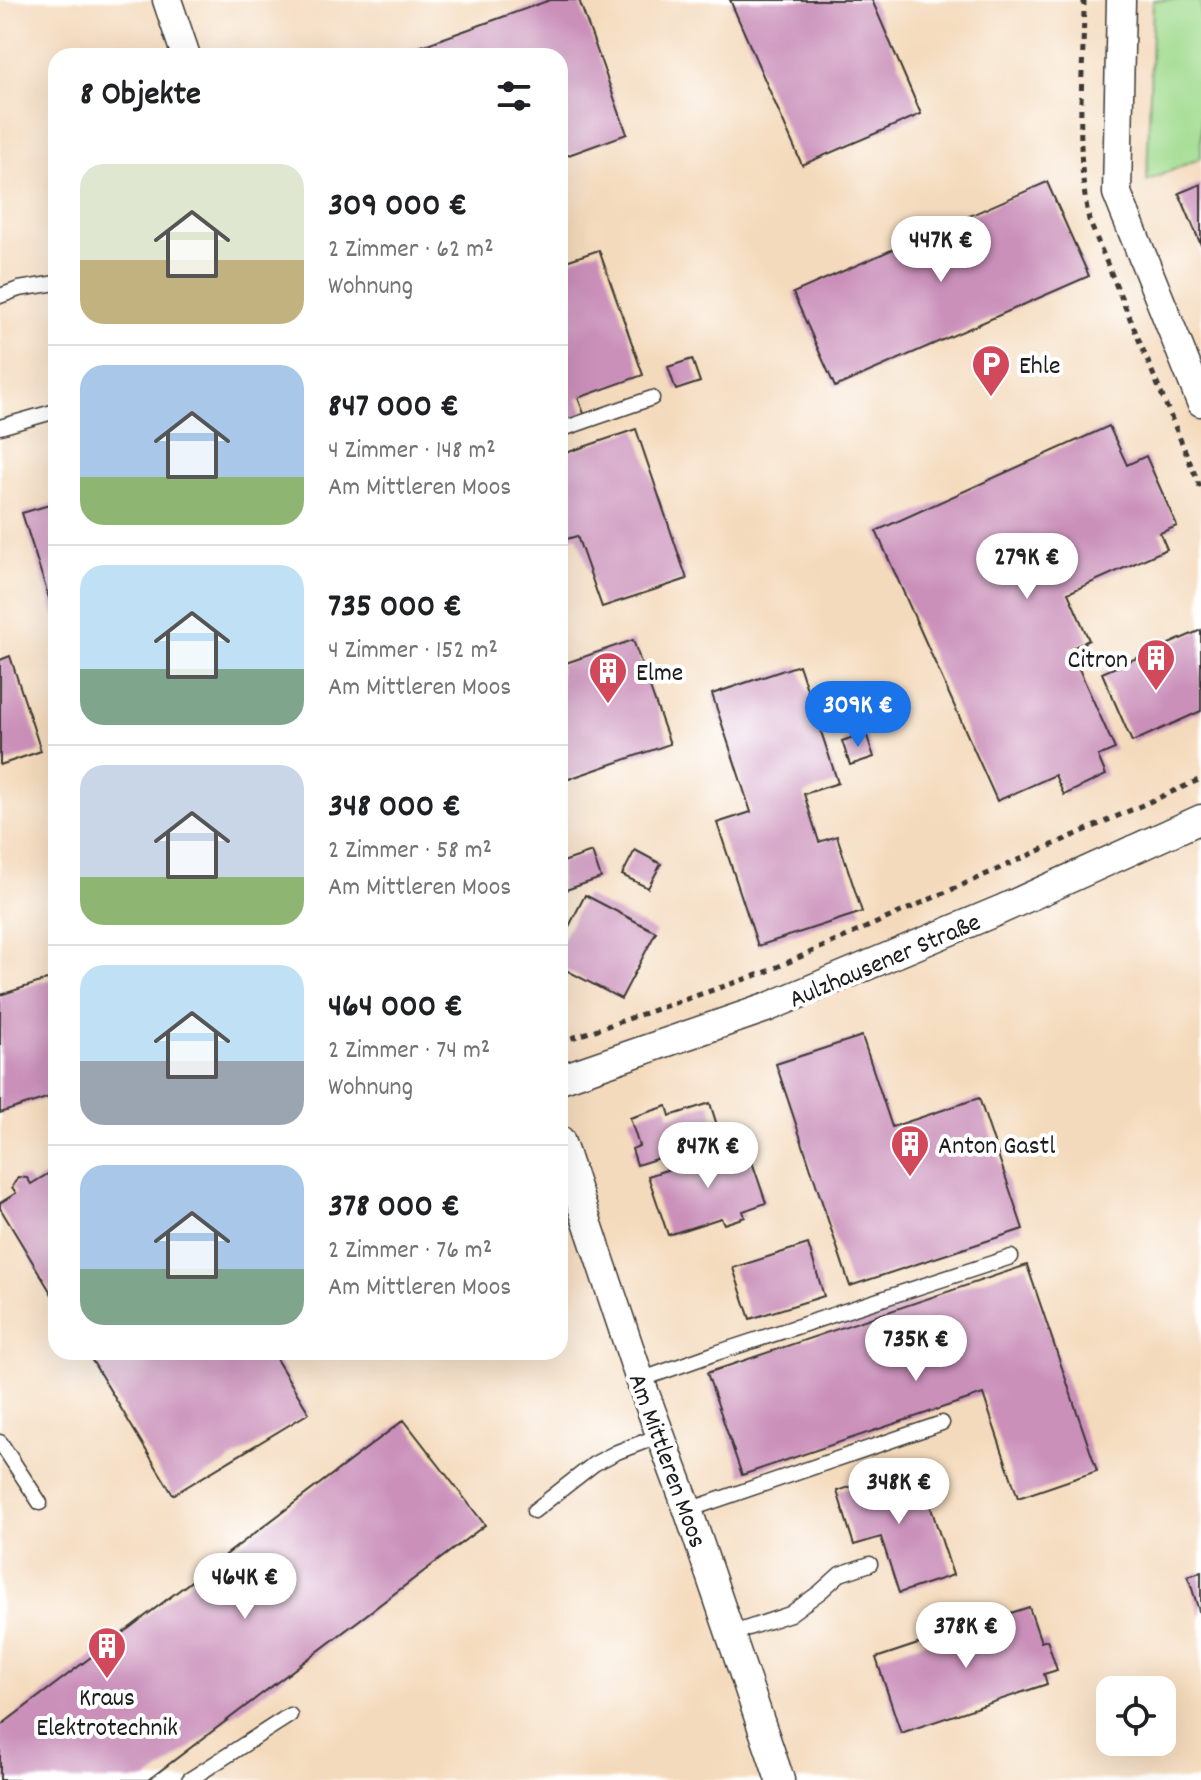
<!DOCTYPE html>
<html lang="de">
<meta charset="utf-8">
<style>
:root{--surface:#fff;--page:#f6f6f6;--text:#202124;--muted:#757577;--line:#e0e0e0;--accent:#1a73e8}
body{margin:0;font-family:Dekko,sans-serif;background:var(--page);color:var(--text);height:100vh;display:flex;flex-direction:column;font-size:30px;white-space:nowrap}
*{box-sizing:border-box;margin:0}
p{font-size:26px;color:var(--muted)}
.icon{flex:none;width:44px;height:44px;fill:none;stroke:currentColor;stroke-width:2;stroke-linecap:round;stroke-linejoin:round}
.map{position:relative;flex:1;overflow:hidden}
.sheet{position:absolute;left:48px;top:48px;width:520px;height:1312px;display:flex;flex-direction:column;background:var(--surface);border-radius:24px;box-shadow:0 8px 32px #0002}
.sheet>*{flex:none}
.controls{position:absolute;left:1096px;top:1676px;display:grid;gap:16px}
.controls a{display:grid;place-items:center;width:80px;height:80px;border-radius:16px;background:var(--surface);box-shadow:0 8px 32px #0002;font-size:40px}
.price{position:absolute;translate:-50% -68px;padding:0 18px;border-radius:28px;background:#fff;color:#222;font-size:26px;line-height:52px;filter:drop-shadow(0 2px 4px #0008)}
.price::after{content:'';position:absolute;left:50%;top:48px;width:24px;height:18px;margin-left:-12px;background:inherit;clip-path:polygon(0 0,100% 0,50% 100%)}
.price.active{background:var(--accent);color:#fff}
ul{padding:0;list-style:none}
li{display:flex;align-items:center;gap:24px;height:200px;padding:0 32px}
li+li{border-top:2px solid var(--line)}
li span{display:grid;place-items:center;flex:none;width:224px;height:160px;border-radius:24px;color:#555}
li>.icon{margin-inline-start:auto}
span .icon{width:96px;height:96px;fill:#fffc;stroke-width:1}
li b{font-size:34px}
h2{display:flex;justify-content:space-between;align-items:center;height:96px;padding:0 32px;font-size:34px}
.map>svg:first-child{display:block}
</style>
<div class="map">
<svg width="1201" height="1780" viewBox="0 0 1201 1780">
<rect width="100%" height="100%" fill="#fff"/>
<filter id="ink" filterUnits="userSpaceOnUse"><feTurbulence type="fractalNoise" baseFrequency=".0125" numOctaves="2"/><feDisplacementMap in="SourceGraphic" scale="16" xChannelSelector="R" yChannelSelector="G"/><feConvolveMatrix kernelMatrix="1 2 1 2 8 2 1 2 1" color-interpolation-filters="sRGB"/></filter>
<filter id="wash" filterUnits="userSpaceOnUse"><feTurbulence type="fractalNoise" baseFrequency=".006" numOctaves="4" result="noise"/><feDisplacementMap in="SourceGraphic" scale="32" xChannelSelector="R" yChannelSelector="G"/><feGaussianBlur stdDeviation="1.8" result="paint"/><feColorMatrix in="noise" values="0 0 0 0 0 0 0 0 0 0 0 0 0 0 0 0 0 1.4 0 .05"/><feComposite in="paint" operator="in"/></filter>
<g filter="url(#wash)">
<rect width="100%" height="100%" fill="#f4dabc"/>
<path fill="#a0db8e" stroke="#5e7c55" stroke-width="2" d="M1153,0H1201V158L1147,181Z"/>
<g id="blocks">
<path fill="#ca90ba" d="M550,0H579L627,134L560,158V56H394Z
M730,0H872L921,114L802,165Z
M1047,182L1089,276L835,387L793,293Z
M1201,184V245L1179,193Z
M599,250L643,375L578,398L585,416L562,423L560,416V263Z
M692,359L700,382L676,390L668,367Z
M1109,426L1127,465L1146,456L1177,526L1160,533L1167,549L1068,593L1089,640L1070,649L1115,749L1098,756L1106,775L1064,795L1055,775L997,801L876,531Z
M636,429L687,579L602,607L577,536L560,541V455Z
M56,503V617H55L22,513Z
M1201,630V711L1132,742L1102,673Z
M633,640L670,744L560,782V665Z
M10,656L41,751L0,765V660Z
M799,665L838,783L804,794L819,842L837,836L862,912L758,946L717,823L751,812L712,694Z
M866,733L874,757L850,765L842,741Z
M635,850L661,864L648,888L622,875Z
M592,852L601,878L560,892V863Z
M585,895L656,932L621,999L560,967V944Z
M56,977V1095L0,1113V995Z
M862,1036L892,1127L979,1098L1023,1229L850,1286L776,1064Z
M710,1103L721,1138L637,1165L632,1149L639,1146L630,1118L667,1106L670,1116Z
M746,1144L766,1203L743,1211L745,1217L724,1224L721,1218L668,1235L648,1176Z
M56,1169V1301L0,1208V1203L16,1193L12,1187L18,1177L27,1178L31,1184Z
M808,1244L824,1296L750,1319L733,1268Z
M1027,1265L1097,1471L1018,1498L983,1394L742,1475L707,1373Z
M87,1352H283L275,1357L309,1413L173,1495Z
M404,1420L485,1525L148,1780H0V1726Z
M917,1465L953,1575L899,1593L881,1537L854,1545L837,1491Z
M1201,1572V1614H1200L1188,1576Z
M1029,1607L1041,1642L1047,1640L1057,1670L1044,1674L1047,1684L901,1733L876,1658Z"/>
</g>
</g>
<g filter="url(#ink)">
<use href="#blocks" fill-opacity="0" stroke="#3c3834" stroke-width="2"/>
<g fill="none" stroke-linecap="round" stroke-linejoin="round">
<g stroke="#3c3834" stroke-width="17">
<path id="lane" d="M0,296L19,289L56,283
M0,427L56,411
M560,430L652,398
M640,1380L716,1353L1011,1257
M0,1442L40,1503
M688,1510L942,1423
M534,1511L594,1464L617,1452L659,1436
M730,1634L790,1614L820,1592L840,1574L870,1564
M189,1780L290,1715"/>
</g>
<g stroke="#3c3834" stroke-width="31">
<path id="street" d="M167,0L186,56
M1121,0L1117,193L1201,402
M560,1079L766,1008L1000,910L1201,819
M560,1140L640,1380L688,1510L780,1780"/>
</g>
<path stroke="#3c3834" stroke-width="5" stroke-dasharray="6 6" stroke-linecap="butt" d="M1084,0C1084,74 1074,147 1089,220L1201,489
M560,1042L766,972L1201,779"/>
<use href="#lane" stroke="#fff" stroke-width="14"/>
<use href="#street" stroke="#fff" stroke-width="28"/>
</g>
</g>
<defs>
<g id="parking-pin" transform="scale(2)"><path d="M0 17L-7.5 6A9.5 9.5 0 1 1 7.5 6Z" fill="#d1495b" stroke="#fff"/><path d="M-3.5-5.5H1a3.5 3.5 0 0 1 0 7H-1V5.5H-3.5ZM-1-3.4V-.6H.8a1.4 1.4 0 0 0 0-2.8Z" fill="#fff"/></g>
<g id="building-pin" transform="scale(2)"><path d="M0 17L-7.5 6A9.5 9.5 0 1 1 7.5 6Z" fill="#d1495b" stroke="#fff"/><path d="M-4-6H4V6H1V3H-1V6H-4ZM-2.5-4.3h1.7v1.8h-1.7ZM.8-4.3h1.7v1.8H.8ZM-2.5-1h1.7V.8h-1.7ZM.8-1h1.7V.8H.8Z" fill="#fff"/></g>
</defs>
<g fill-rule="evenodd">
<use href="#parking-pin" x="991" y="364"/>
<use href="#building-pin" x="1156" y="658"/>
<use href="#building-pin" x="608" y="671"/>
<use href="#building-pin" x="910" y="1144"/>
<use href="#building-pin" x="107" y="1646"/>
</g>
<g text-anchor="middle" stroke-width="8" stroke-linejoin="round" paint-order="stroke">
<g font-size="26" fill="#1c1c1c" stroke="#fff" text-anchor="start">
<text x="1019" y="373">Ehle</text>
<text x="1128" y="667" text-anchor="end">Citron</text>
<text x="636" y="680">Elme</text>
<text x="938" y="1153">Anton Gastl</text>
<text x="107" y="1705" text-anchor="middle">Kraus<tspan x="107" dy="30">Elektrotechnik</tspan></text>
</g>
<g font-size="26" fill="#1c1c1c" stroke="#fff">
<text transform="translate(884 959) rotate(-23)" y="9">Aulzhausener Straße</text>
<text transform="translate(669 1460) rotate(70)" y="9">Am Mittleren Moos</text>
</g>
</g>
</svg>
<div class="controls">
<a><svg class="icon" aria-label="locate" viewBox="0 0 24 24"><circle cx="12" cy="12" r="6"/><path d="M12 2v4M12 18v4M2 12h4M18 12h4"/></svg></a>
</div>
<b class="price" style="left:941px;top:284px">447K €</b>
<b class="price" style="left:1027px;top:601px">279K €</b>
<b class="price active" style="left:858px;top:749px">309K €</b>
<b class="price" style="left:708px;top:1190px">847K €</b>
<b class="price" style="left:916px;top:1383px">735K €</b>
<b class="price" style="left:899px;top:1526px">348K €</b>
<b class="price" style="left:245px;top:1621px">464K €</b>
<b class="price" style="left:966px;top:1670px">378K €</b>
<section class="sheet">
<h2>8 Objekte<svg class="icon" aria-label="filters" viewBox="0 0 24 24"><path d="M4 7h16M4 17h16"/><circle cx="9" cy="7" r="2"/><circle cx="15" cy="17" r="2"/></svg></h2>
<ul>
<li><span style="background:linear-gradient(#dfe7d0 60%,#c2b280 0)"><svg class="icon" aria-label="home" viewBox="0 0 24 24"><path d="M3 11l9-7 9 7M6 9v11h12V9"/></svg></span><div><b>309 000 €</b><p>2 Zimmer · 62 m²</p><p>Wohnung</p></div></li>
<li><span style="background:linear-gradient(#a9c7e8 70%,#8fb573 0)"><svg class="icon" aria-label="home" viewBox="0 0 24 24"><path d="M3 11l9-7 9 7M6 9v11h12V9"/></svg></span><div><b>847 000 €</b><p>4 Zimmer · 148 m²</p><p>Am Mittleren Moos</p></div></li>
<li><span style="background:linear-gradient(#bfe0f5 65%,#7fa58c 0)"><svg class="icon" aria-label="home" viewBox="0 0 24 24"><path d="M3 11l9-7 9 7M6 9v11h12V9"/></svg></span><div><b>735 000 €</b><p>4 Zimmer · 152 m²</p><p>Am Mittleren Moos</p></div></li>
<li><span style="background:linear-gradient(#c9d6e8 70%,#8fb573 0)"><svg class="icon" aria-label="home" viewBox="0 0 24 24"><path d="M3 11l9-7 9 7M6 9v11h12V9"/></svg></span><div><b>348 000 €</b><p>2 Zimmer · 58 m²</p><p>Am Mittleren Moos</p></div></li>
<li><span style="background:linear-gradient(#bfe0f5 60%,#9aa5b1 0)"><svg class="icon" aria-label="home" viewBox="0 0 24 24"><path d="M3 11l9-7 9 7M6 9v11h12V9"/></svg></span><div><b>464 000 €</b><p>2 Zimmer · 74 m²</p><p>Wohnung</p></div></li>
<li><span style="background:linear-gradient(#a9c7e8 65%,#7fa58c 0)"><svg class="icon" aria-label="home" viewBox="0 0 24 24"><path d="M3 11l9-7 9 7M6 9v11h12V9"/></svg></span><div><b>378 000 €</b><p>2 Zimmer · 76 m²</p><p>Am Mittleren Moos</p></div></li>
</ul>
</section>
</div>
